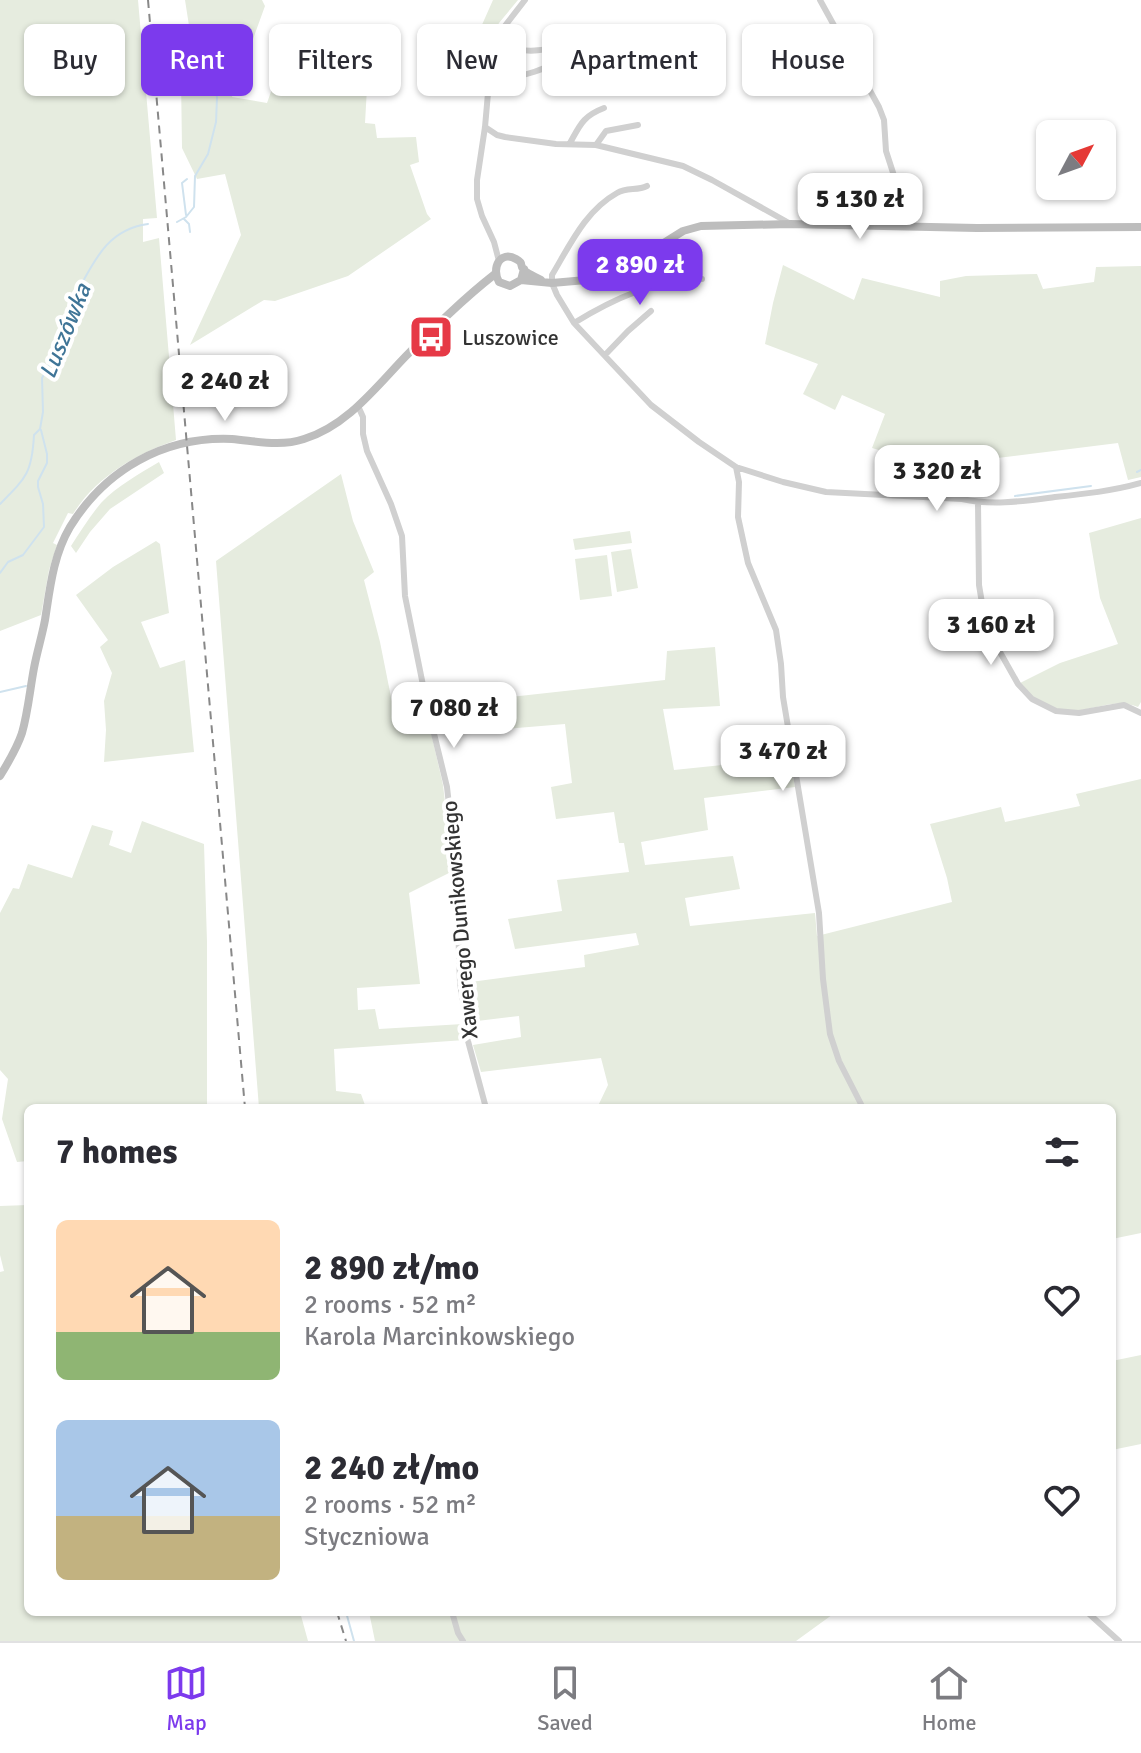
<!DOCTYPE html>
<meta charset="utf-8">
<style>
:root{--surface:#fff;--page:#f7f7f7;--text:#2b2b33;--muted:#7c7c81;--line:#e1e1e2;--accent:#7c3aed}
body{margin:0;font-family:Signika,sans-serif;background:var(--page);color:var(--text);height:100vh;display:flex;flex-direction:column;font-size:30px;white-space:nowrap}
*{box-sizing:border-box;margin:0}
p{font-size:26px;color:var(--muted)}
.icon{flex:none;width:44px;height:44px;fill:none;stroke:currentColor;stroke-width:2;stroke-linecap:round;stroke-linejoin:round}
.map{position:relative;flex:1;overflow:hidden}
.drawer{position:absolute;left:24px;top:1104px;width:1092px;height:512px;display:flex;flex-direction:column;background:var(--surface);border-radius:12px;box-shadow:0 2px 6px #0004}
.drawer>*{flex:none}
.banner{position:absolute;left:24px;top:24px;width:1094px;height:72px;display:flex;gap:16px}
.needle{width:52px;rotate:49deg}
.tools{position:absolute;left:1036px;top:120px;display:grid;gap:16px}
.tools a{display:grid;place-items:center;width:80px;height:80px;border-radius:12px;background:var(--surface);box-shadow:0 2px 6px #0004;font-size:40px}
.price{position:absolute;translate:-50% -68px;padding:0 18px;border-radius:16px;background:#fff;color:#222;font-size:26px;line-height:52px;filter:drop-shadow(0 2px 4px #0008)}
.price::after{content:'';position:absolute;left:50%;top:48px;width:24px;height:18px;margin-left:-12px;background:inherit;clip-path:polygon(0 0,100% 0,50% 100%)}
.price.active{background:var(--accent);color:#fff}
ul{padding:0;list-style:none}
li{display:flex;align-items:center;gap:24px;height:200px;padding:0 32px}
li span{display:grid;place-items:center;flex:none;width:224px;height:160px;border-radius:12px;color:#555}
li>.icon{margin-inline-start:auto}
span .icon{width:96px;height:96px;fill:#fffc;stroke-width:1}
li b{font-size:34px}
h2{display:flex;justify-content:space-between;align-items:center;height:96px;padding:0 32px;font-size:34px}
.chip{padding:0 28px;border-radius:12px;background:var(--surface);box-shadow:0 2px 6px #0004;font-size:28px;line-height:72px}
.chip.active{background:var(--accent);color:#fff}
.dock{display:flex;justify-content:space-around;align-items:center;height:112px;border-top:2px solid var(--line);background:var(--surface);font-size:22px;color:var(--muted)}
.dock a{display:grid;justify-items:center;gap:4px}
.dock .active{color:var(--accent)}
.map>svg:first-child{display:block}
</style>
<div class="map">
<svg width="1141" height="1641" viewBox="0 0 1141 1641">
<rect width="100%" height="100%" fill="#fff"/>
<path fill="#e6ecdf" d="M0,0H138L157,218L143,219V242L159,238L176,440C136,454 96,477 73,514L68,513L53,543L57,545L49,570L41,615L0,631Z
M185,0H262L265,6L232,97L267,103L281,63L367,88L365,123L375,124L377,138L416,137L419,162L410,165L427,214L431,219L348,276L275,301L264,300L190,345L241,235L225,174L197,179L182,148L181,78L190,32Z
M493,0H518L499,23L491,38L481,27Z
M783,265L854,300L862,278L940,297V281L966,276L1037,274L1043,289L1094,282L1096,267L1141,266V477L1128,480L1118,443L949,464L913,460L872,448L885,414L842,395L835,410L803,394L818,364L765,344L773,303Z
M159,462L164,473L110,509L90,532L76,553L71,546C80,532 90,516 101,503C117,486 139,474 159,462Z
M341,474L353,521L374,572L364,580L380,642L395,717L426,711L443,785L453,871L409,893L420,984L357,988L358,1010L375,1009L379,1029L463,1024L465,1040L334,1049L336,1091L361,1094L366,1108H259L216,561Z
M1141,518V702L1138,707C1116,699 1103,707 1081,710C1056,714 1035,701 1018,684L1060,663L1118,644L1100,598L1089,533Z
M630,531L632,543L575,550L573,539Z
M156,541L160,544L169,613L141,622L160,668L185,660L194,752L104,762L106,730L104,701L112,673L100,647L108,640L76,595L113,567Z
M631,549L638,588L617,592L611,552Z
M607,555L612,596L580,600L575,559Z
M715,647L720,706L663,709L674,770L790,758L795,787L704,798L708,830L641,842L645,865L733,856L740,889L685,898L690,926L815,913L817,936L952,902L947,878L930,824L1001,807L1005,822L1080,806L1076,794L1141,779V1233L1112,1239V1108H597L608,1085L601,1058L481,1072L473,1045L521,1037L519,1016L469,1022L463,983L585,967L584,955L639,945L636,933L515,949L508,919L562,911L557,880L629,872L624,843H619L614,812L556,819L551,787L572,783L565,724L504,729L500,698L665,680L667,651Z
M142,821L204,844L207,942V1108H28V1161L17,1162L2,1119L8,1079L0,1070V913L13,888L19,889L28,864L72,878L92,825L113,831L109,845L131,853Z
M28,1205V1612H300L308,1641H0V1272L4,1271L0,1255V1206Z
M1141,1355V1444L1112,1450V1361Z
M369,1612H836L796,1641H375Z"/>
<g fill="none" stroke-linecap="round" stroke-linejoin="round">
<path stroke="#cfe2ee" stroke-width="2" d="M186,215L182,183L187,179
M184,219L189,224L190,232
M177,222L186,217L194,207L195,176L208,154L216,122L217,98L215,61L219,39
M1137,472L1141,470
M1015,496L1091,486
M0,504C26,478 32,473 34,435L40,429L43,412L42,378L51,362L63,324L77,296L78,287L81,285C97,255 111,229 148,224
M0,573L8,562L23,555L44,527L43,504L38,487V481L47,463V454L41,430
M0,692L26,686
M346,1612L354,1641"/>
<path stroke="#d0d0d0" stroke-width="6" d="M820,0L879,107L884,120L886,151L897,185L894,226
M488,81C523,78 547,69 578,52L577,46C558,43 538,55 519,49C511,47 504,40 497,36
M485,127L497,135L505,137L556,144L596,145L683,166L712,180L789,223
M570,143C580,125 583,116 604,108
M596,145L606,131L638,125
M647,186C637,191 627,187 617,193C585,211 570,245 552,275V283L557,295L574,323L651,405L699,442L736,467L783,482L826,492L962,499C993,506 1024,501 1055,497C1084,494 1113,491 1141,483
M499,261L494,242L482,216L477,199V180L485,127L492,48L497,36L525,0
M574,323C613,299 656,279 702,279
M605,355L628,331L651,311
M358,406L363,417V434L367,451L391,504L402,536L405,596L427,705L447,787L456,868L460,982L468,1041L486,1108
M736,467L739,482L738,517L748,563L776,630L781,664L783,697L819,913L823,979L830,1034L839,1061L863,1108
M978,503L979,585L984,615L996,645L1018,684L1032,699L1056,711L1079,713L1124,705L1141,713
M452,1612L458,1633L463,1641
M1087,1612L1119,1641"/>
<path stroke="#bdbdbd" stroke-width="8" d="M524,269L521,280L510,286L499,282C491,268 500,250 516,259C525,264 518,263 524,270C528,274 536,277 541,280
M521,280L552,283L586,280L627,266L683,231L701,226L790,224L977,228L1141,227
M0,776C8,763 17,748 22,733C28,712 30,689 34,668C37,652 42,636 45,620C50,588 53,556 70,527C105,470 164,436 232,439C256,441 280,447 304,439C347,426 376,387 406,356C435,327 463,299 495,274"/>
<path stroke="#888" stroke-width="2" stroke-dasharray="8 6" stroke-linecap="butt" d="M148,0L245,1108
M337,1612L346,1641"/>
</g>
<defs>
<g id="bus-square" transform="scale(2.3)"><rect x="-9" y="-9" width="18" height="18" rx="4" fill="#e63946" stroke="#fff"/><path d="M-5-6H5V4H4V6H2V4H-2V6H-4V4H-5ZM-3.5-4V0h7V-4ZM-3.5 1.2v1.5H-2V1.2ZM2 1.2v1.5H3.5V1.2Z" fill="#fff"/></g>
</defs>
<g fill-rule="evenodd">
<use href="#bus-square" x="431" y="337"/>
</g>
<g text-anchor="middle" stroke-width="8" stroke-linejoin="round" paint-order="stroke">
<g font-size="22" fill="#333" stroke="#fff" text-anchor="start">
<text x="462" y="345">Luszowice</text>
</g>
<g font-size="22" fill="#333" stroke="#fff">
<text transform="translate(459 920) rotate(-95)" y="8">Xawerego Dunikowskiego</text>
</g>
<g font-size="24" font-style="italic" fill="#3f7597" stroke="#fff">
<text transform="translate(65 331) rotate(-68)" y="8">Luszówka</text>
</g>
</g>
</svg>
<div class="tools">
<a><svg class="needle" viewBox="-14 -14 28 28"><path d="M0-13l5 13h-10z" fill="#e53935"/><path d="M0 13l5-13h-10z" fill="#7c7c81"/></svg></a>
</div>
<b class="price" style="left:860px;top:241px">5 130 zł</b>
<b class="price active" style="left:640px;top:307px">2 890 zł</b>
<b class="price" style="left:225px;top:423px">2 240 zł</b>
<b class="price" style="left:937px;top:513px">3 320 zł</b>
<b class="price" style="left:991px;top:667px">3 160 zł</b>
<b class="price" style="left:454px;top:750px">7 080 zł</b>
<b class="price" style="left:783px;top:793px">3 470 zł</b>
<div class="banner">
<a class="chip">Buy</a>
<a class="chip active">Rent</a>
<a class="chip">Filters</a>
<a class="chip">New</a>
<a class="chip">Apartment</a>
<a class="chip">House</a>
</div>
<section class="drawer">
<h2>7 homes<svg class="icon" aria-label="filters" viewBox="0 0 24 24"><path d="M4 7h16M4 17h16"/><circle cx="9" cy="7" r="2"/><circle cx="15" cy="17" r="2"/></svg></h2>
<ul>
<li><span style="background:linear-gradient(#ffd9b3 70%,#8fb573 0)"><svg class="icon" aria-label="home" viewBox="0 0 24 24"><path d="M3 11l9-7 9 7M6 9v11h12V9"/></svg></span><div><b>2 890 zł/mo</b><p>2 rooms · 52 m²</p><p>Karola Marcinkowskiego</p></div><svg class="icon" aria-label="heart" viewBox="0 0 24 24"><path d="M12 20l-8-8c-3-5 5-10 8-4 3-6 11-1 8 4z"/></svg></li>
<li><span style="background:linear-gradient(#a9c7e8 60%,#c2b280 0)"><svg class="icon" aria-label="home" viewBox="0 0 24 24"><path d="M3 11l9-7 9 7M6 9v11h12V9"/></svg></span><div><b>2 240 zł/mo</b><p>2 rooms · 52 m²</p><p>Styczniowa</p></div><svg class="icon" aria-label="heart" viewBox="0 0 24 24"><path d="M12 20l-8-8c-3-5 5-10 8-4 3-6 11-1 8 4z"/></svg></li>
</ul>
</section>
</div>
<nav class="dock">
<a class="active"><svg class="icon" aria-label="map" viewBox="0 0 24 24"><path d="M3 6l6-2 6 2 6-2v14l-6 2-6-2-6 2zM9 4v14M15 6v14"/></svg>Map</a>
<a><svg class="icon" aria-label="saved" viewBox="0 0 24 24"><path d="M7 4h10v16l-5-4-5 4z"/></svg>Saved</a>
<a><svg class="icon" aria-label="home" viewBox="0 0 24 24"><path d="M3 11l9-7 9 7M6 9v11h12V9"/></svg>Home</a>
</nav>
